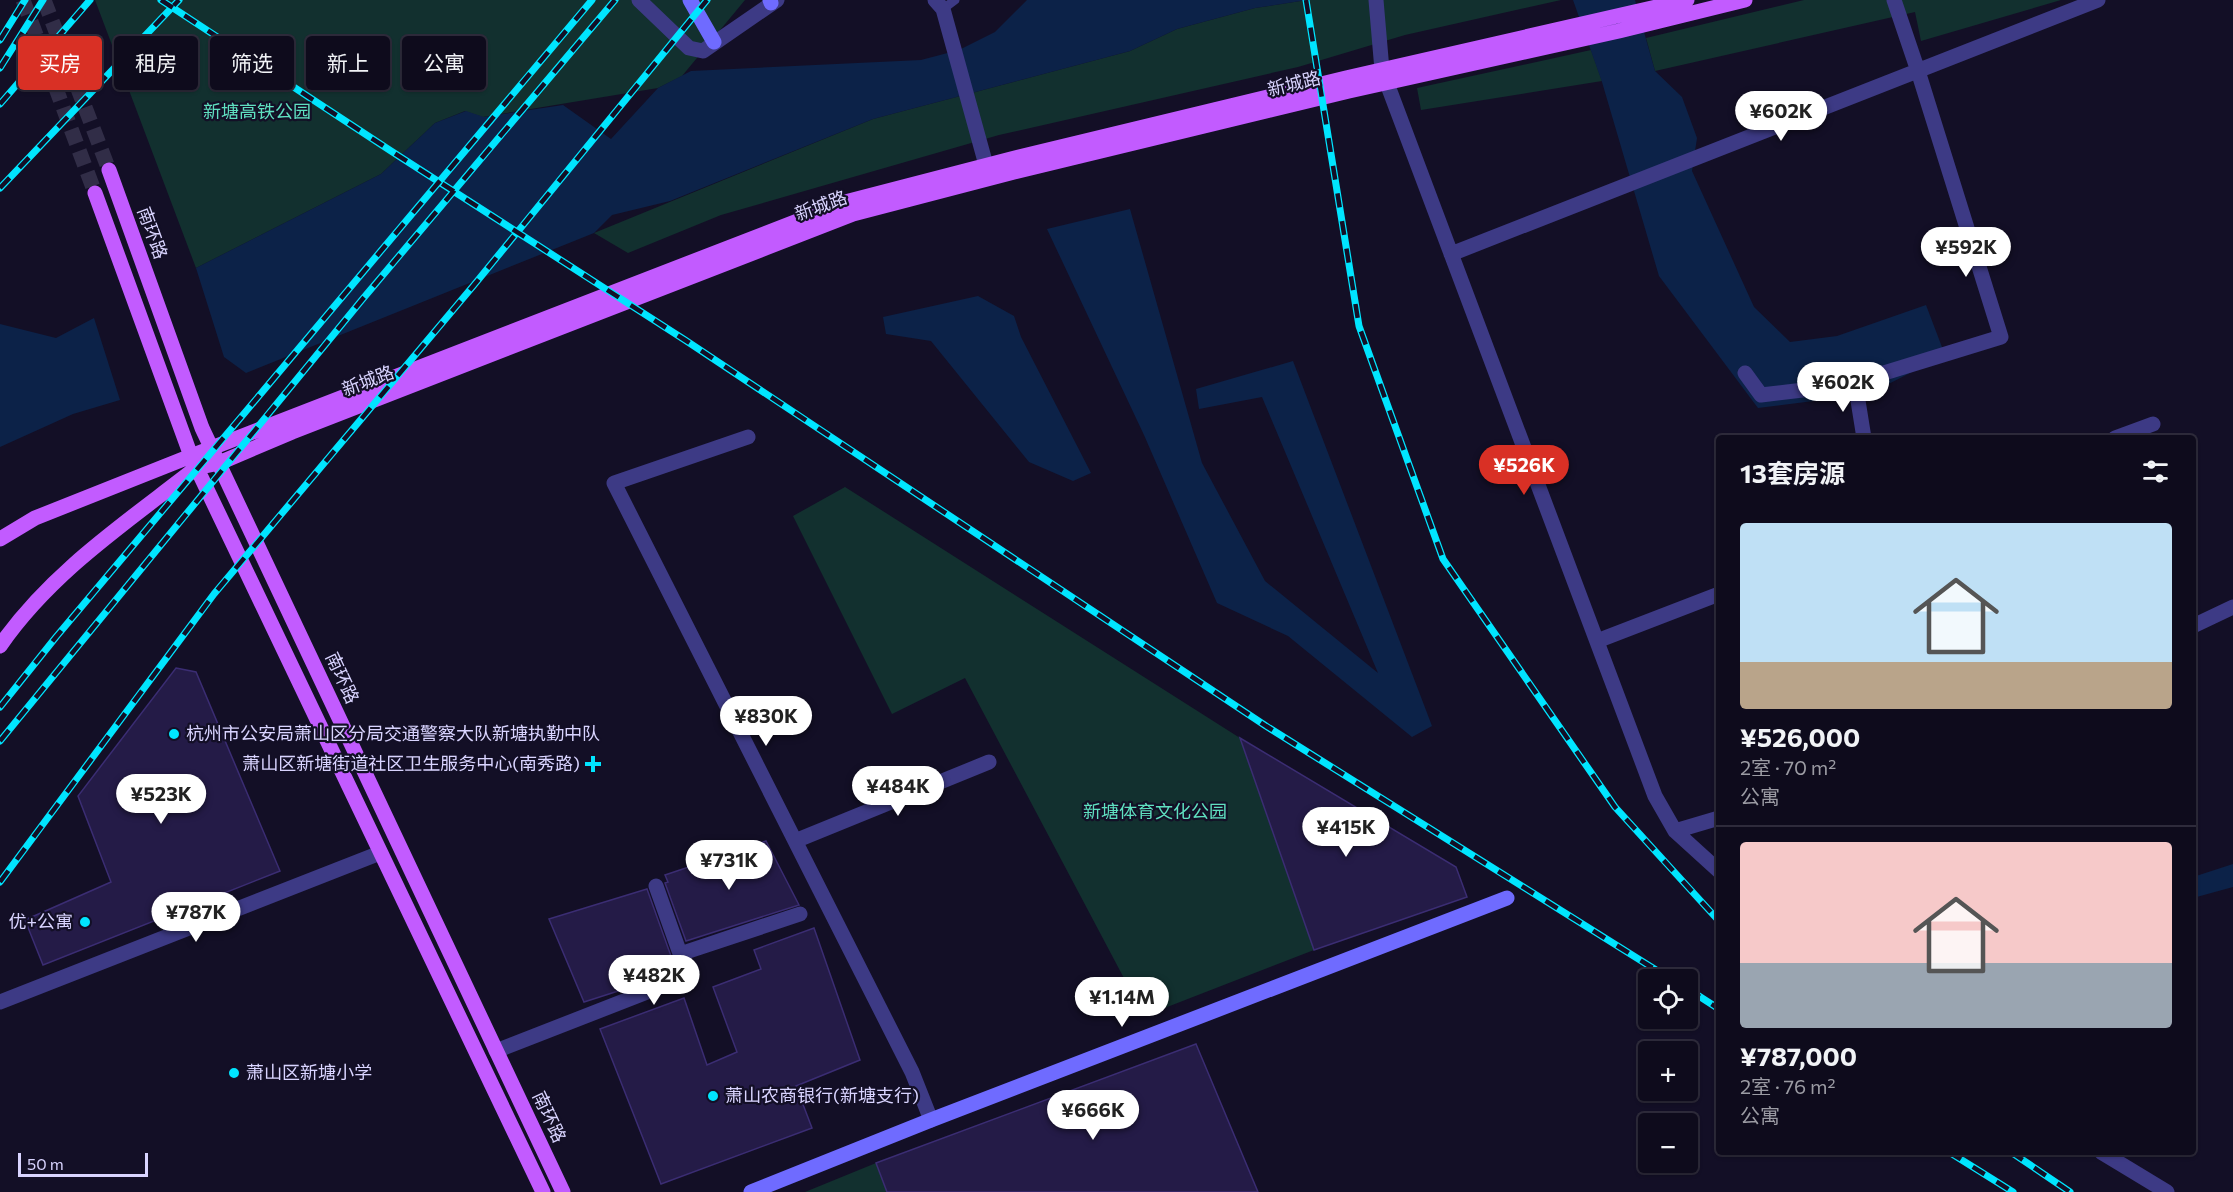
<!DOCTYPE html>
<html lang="zh">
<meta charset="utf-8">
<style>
:root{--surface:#0e0b1c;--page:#171425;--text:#f1f3f6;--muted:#9b9ba3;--line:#2e2b3b;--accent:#d93025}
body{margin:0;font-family:Commissioner,"Noto Sans SC",sans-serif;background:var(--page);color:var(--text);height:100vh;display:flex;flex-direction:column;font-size:22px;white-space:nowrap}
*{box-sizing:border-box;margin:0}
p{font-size:20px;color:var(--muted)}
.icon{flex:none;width:33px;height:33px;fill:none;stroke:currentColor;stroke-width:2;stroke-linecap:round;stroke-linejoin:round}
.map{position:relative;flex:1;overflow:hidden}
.side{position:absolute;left:1716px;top:435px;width:480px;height:720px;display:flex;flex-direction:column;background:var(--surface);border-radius:6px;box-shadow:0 2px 4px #0004,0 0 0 2px var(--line)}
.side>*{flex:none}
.guide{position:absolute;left:18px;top:36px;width:570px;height:54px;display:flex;gap:12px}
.controls{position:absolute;left:1638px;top:969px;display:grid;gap:12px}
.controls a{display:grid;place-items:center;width:60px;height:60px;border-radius:6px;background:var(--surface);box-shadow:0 2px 4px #0004,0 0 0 2px var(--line);font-size:30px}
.scale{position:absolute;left:18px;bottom:15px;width:130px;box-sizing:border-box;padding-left:6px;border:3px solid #d9d4ff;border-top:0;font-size:16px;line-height:21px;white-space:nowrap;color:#d9d4ff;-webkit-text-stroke:4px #130f26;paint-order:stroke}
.price{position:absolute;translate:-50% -51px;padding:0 14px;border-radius:21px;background:#fff;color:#222;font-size:20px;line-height:39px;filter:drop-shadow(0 2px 3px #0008)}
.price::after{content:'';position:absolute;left:50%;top:36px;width:18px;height:14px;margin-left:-9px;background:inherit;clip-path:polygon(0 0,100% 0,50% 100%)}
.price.on{background:var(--accent);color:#fff}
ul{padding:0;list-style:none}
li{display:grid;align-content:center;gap:12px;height:318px;padding:0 24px}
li+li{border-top:2px solid var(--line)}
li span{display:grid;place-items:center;height:186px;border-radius:6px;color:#555}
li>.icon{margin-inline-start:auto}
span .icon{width:108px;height:108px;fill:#fffc;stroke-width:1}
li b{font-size:26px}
h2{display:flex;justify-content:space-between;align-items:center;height:72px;padding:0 24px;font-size:26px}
.chip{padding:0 21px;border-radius:6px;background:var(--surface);box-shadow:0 2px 4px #0004,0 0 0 2px var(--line);font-size:21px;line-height:54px}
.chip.on{background:var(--accent);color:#fff}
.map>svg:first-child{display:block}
</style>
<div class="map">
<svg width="2233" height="1192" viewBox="0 0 2233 1192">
<rect width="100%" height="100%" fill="#130f26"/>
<path fill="#12302f" d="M95,0H745L682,76L658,88L483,117L465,111L435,123L381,174L196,268Z
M1307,0H1561L1405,35L1298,67L999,135L721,215L628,253L594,233L873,119L1130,51L1177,29L1255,8Z
M1804,0H2061L1921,41L1915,12L1655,71L1646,38Z
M1591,50L1602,81L1421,110L1417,88Z
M845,487L1240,738L1314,950L1144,1016L965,678L892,714L793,516Z
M876,1163L887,1192H805Z"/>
<path fill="#0c2248" d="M1027,0H1307L1255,8L1177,29L1130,51L873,119L670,201L612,215L594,233L246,373L224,357L196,268L381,174L435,123L466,111L484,117L563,105L611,139L658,88L691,71L921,60L959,50L995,32Z
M1573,0H1635L1655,71L1682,97L1697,138L1692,171L1754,307L1790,342L1837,336L1926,305L1945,355L1869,394L1758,408L1659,276L1602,82Z
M1130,209L1202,463L1265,581L1378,673L1262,397L1199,409L1196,389L1293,361L1432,726L1412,737L1288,636L1217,603L1144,435L1047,229Z
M978,296L1014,316L1021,337L1091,473L1073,481L1029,462L931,341L886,334L883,317Z
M94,318L120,400L73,414L0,447V324L56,338Z
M2233,864V887L2193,898V877Z"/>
<path fill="#241b47" stroke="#3b2d73" stroke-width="1.5" d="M176,668L196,672L280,871L43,965L25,920L111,882L78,796Z
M1240,738L1456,867L1467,897L1314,950Z
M766,841L799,905L686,941L665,883L668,882L665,875Z
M647,889L676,970L640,984L584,1002L549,919Z
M814,928L860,1060L796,1086L812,1128L661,1184L600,1029L684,998L707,1065L737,1052L713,987L761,969L754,950Z
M1196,1044L1258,1192H887L876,1163Z"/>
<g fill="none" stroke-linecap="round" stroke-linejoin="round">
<path stroke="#312d47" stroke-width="15" stroke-dasharray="15 8" stroke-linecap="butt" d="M23,0L95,193
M44,0L109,170"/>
<path stroke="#3d3a85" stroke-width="9" d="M943,9L955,0"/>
<path stroke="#3d3a85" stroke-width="15" d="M639,0L689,48L703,51L777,0
M935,0L943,9L986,165
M1376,0L1382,70L1655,796L1675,831L1719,871
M1451,254L2098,0
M1745,373L1761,395L1845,385L2001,337L1918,71L1894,0
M1855,382L1864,438
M748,437L614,483L912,1072L931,1120
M2115,438L2153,424
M2193,626L2233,607
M1597,641L1719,594
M1675,831L1719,818
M795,841L989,762
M680,954L800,914
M0,1002L380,853
M496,1051L688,976L656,886
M2101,1152L2167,1192"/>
<path stroke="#6f6bff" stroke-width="15" d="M690,0L714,42
M770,0L771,3
M751,1192L931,1120L1507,898"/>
<path stroke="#c25bff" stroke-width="15" d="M109,170L202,428L563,1192
M95,193L191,456L543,1192
M0,539L35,518L191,456L849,201L1011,159L1346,78L1687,0
M0,646C51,572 127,522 196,468L219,463L292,432L853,214L1014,172L1349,91L1619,31L1745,0"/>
<g stroke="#00e5ff" stroke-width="7">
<path id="rail" d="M161,0L391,151L685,340L1266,726L1672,980
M1306,0L1359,326L1443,559L1615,807L1719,921
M0,40L25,0
M0,68L43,0
M0,104L90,0
M0,188L179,0
M0,707L56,637L592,0
M0,741L361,301L615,0
M0,882L214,594L474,285L707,0
M1688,989L1719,1009
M1949,1152L2013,1192
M2011,1152L2070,1192"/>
</g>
<use href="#rail" stroke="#130f26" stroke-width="4.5" stroke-dasharray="14" stroke-linecap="butt"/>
</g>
<g fill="#00e5ff" stroke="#130f26" stroke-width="2">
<circle cx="174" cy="734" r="6"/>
<path d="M590 755h6v6h6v6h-6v6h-6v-6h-6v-6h6z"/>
<circle cx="85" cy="922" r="6"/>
<circle cx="234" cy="1073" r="6"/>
<circle cx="713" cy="1096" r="6"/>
</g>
<g text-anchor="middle" stroke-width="4.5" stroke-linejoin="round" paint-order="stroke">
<g font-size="18" fill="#d9d4ff" stroke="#130f26">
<text transform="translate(1294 84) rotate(-14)" y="6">新城路</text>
<text transform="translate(821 206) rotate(-20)" y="6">新城路</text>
<text transform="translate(152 233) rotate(70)" y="6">南环路</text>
<text transform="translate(368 381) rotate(-21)" y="6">新城路</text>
<text transform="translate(342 678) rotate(65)" y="6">南环路</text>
<text transform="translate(549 1117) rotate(65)" y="6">南环路</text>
</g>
<g font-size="18" fill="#5fe0c0" stroke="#130f26">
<text x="257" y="118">新塘高铁公园</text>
<text x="1155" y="818">新塘体育文化公园</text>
</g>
<g font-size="18" fill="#d9d4ff" stroke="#130f26" text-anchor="start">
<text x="186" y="740">杭州市公安局萧山区分局交通警察大队新塘执勤中队</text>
<text x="580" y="770" text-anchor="end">萧山区新塘街道社区卫生服务中心(南秀路)</text>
<text x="73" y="928" text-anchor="end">优+公寓</text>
<text x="246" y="1079">萧山区新塘小学</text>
<text x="725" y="1102">萧山农商银行(新塘支行)</text>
</g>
</g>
</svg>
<div class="controls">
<a><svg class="icon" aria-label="locate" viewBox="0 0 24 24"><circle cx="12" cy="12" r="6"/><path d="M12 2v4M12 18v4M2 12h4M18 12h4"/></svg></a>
<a>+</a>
<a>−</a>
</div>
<div class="scale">50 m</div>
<b class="price" style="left:1781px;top:142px">¥602K</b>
<b class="price" style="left:1966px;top:278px">¥592K</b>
<b class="price" style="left:1843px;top:413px">¥602K</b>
<b class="price on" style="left:1524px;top:496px">¥526K</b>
<b class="price" style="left:766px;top:747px">¥830K</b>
<b class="price" style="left:898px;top:817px">¥484K</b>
<b class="price" style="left:161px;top:825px">¥523K</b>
<b class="price" style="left:1346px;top:858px">¥415K</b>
<b class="price" style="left:729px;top:891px">¥731K</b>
<b class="price" style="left:196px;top:943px">¥787K</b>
<b class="price" style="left:654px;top:1006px">¥482K</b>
<b class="price" style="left:1122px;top:1028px">¥1.14M</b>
<b class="price" style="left:1093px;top:1141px">¥666K</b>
<div class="guide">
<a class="chip on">买房</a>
<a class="chip">租房</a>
<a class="chip">筛选</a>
<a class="chip">新上</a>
<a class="chip">公寓</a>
</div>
<section class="side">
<h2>13套房源<svg class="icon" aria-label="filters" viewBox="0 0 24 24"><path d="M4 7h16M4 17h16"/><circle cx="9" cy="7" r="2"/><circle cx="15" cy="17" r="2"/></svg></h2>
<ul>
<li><span style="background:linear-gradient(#bfe0f5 75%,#b9a48a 0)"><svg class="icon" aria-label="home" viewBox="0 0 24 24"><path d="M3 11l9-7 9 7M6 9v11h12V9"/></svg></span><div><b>¥526,000</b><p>2室 · 70 m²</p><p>公寓</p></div></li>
<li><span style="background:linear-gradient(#f6c9c9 65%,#9aa5b1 0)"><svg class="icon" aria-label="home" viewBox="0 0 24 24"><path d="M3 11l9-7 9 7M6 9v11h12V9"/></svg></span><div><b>¥787,000</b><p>2室 · 76 m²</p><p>公寓</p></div></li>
</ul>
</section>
</div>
